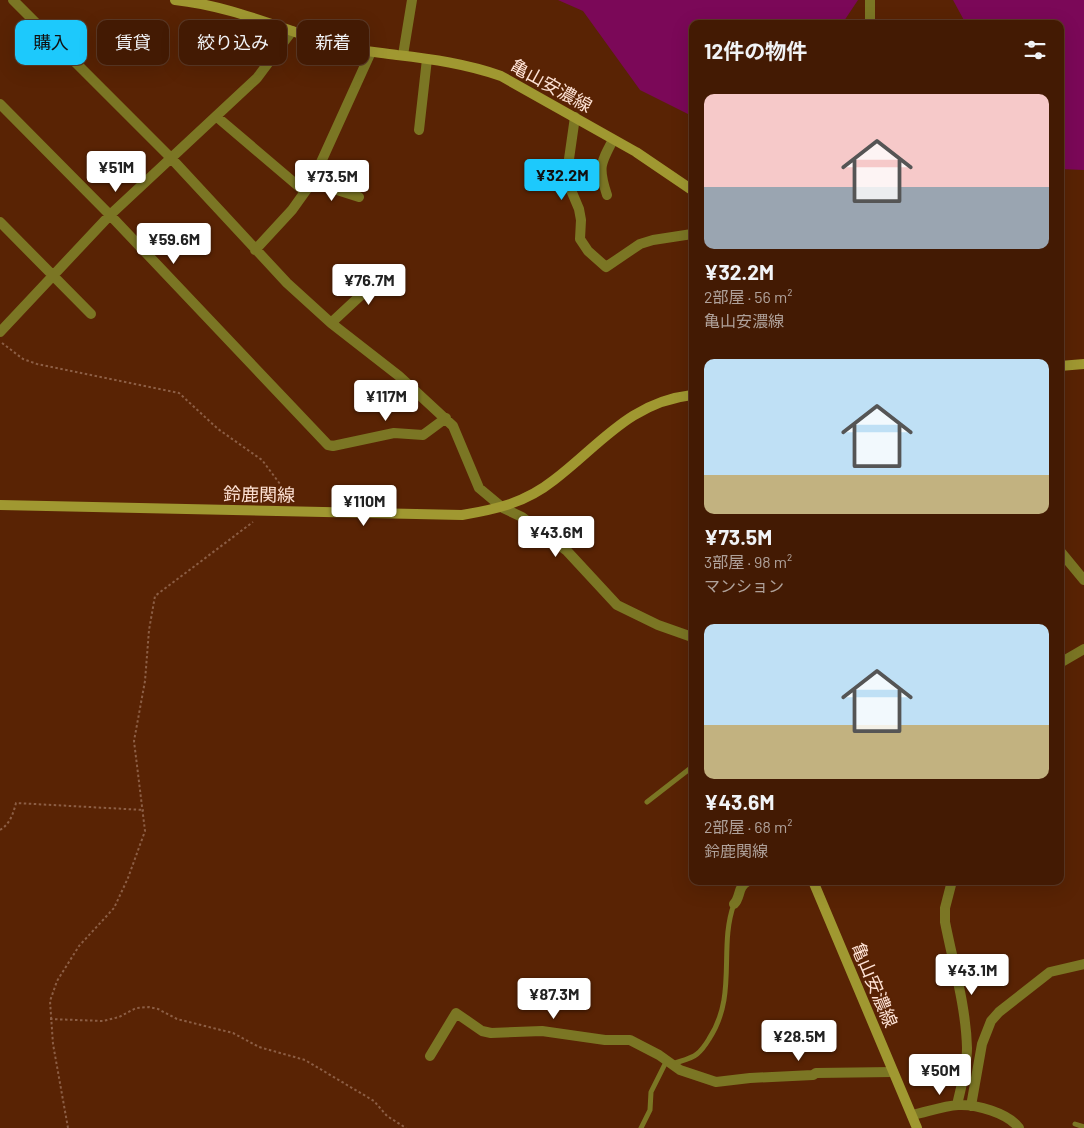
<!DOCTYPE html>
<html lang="ja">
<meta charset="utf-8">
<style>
:root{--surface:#431a03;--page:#4d2712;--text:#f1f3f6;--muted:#afa19a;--line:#5b3825;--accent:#1dc9fc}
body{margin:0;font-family:Barlow,"Noto Sans JP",sans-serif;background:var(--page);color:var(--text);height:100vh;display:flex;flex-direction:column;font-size:19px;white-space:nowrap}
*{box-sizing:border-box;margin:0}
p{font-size:16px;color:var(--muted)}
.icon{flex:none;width:28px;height:28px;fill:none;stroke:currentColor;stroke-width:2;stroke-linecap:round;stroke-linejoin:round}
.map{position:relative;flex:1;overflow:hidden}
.panel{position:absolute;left:689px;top:20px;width:375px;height:865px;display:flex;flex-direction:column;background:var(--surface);border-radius:10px;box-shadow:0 5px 20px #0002,0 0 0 1px var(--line)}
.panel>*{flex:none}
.guide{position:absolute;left:15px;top:20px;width:475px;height:45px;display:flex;gap:10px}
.price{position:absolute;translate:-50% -42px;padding:0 11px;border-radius:5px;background:#fff;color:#222;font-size:16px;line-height:32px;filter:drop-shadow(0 1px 2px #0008)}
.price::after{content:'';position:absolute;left:50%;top:30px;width:15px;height:11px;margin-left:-8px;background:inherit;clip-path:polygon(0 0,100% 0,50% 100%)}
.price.selected{background:var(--accent);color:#111}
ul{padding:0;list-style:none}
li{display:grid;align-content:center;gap:10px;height:265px;padding:0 15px}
li span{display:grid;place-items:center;height:155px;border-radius:10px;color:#555}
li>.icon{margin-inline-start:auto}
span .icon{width:90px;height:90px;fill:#fffc;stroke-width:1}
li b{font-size:21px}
h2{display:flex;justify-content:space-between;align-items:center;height:60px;padding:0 15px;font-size:21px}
.tag{padding:0 18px;border-radius:10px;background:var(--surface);box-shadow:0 5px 20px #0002,0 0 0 1px var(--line);font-size:18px;line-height:45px}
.tag.selected{background:var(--accent);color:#111}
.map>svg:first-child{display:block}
</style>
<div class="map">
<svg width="1084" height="1128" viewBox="0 0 1084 1128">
<rect width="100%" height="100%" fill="#592304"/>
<path fill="#7b0858" d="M558,0H858L842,24H692V116L640,90L583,11Z
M953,0H1084V170L1060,169V24H966Z"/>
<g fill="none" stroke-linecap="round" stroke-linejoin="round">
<path stroke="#8c5e45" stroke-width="2" stroke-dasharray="2.5 2.5" stroke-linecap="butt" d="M2,343L23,359L37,364L179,393L218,429L262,460L280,484L288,501
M0,830C10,824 13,814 16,803L144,810
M50,1019L103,1021L119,1017L136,1008L149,1007L158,1009L177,1019L233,1033L259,1047L305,1060L374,1101L387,1116L406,1128
M68,1128L53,1044L50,1001L57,981L79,946L114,908L128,878L145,831L134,741L145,681L149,630L155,596L253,522"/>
<path stroke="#7b7624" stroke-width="5" d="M647,802L692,767
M672,1064C680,1061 691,1059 697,1054C702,1050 706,1044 709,1039C738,995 718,948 734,904
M1075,1124L1084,1127
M641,1128L650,1110L651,1092L667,1060"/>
<path stroke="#7b7624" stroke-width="10" d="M13,0L171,158L287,283L331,323L399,376L453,426L479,488L503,508L522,517L567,551L617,605L658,625L692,637
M870,0V24
M403,55L412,0
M0,104L110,215L328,445L333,446L394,433L423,435L446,418
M217,117L304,191
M575,117L567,173L568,183L579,209L581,220L580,239L588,251L606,267L640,244L653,240L692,234
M419,130L427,59
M312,182L359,197
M607,195C598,168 600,164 613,140
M0,222L91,314
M255,250L292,210L312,182L371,52
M331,323L389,269
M0,332L110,215L257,78L292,31
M1060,551L1084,580
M1060,663L1084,649
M952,881L945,908V922C953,963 966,1006 967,1048C967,1067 961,1087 957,1105
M734,904C741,897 737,887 748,881
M430,1056L456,1013L482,1031L491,1033L542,1031L605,1040H630L659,1055L680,1070L716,1082L750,1078L813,1075L816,1073L893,1072
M971,1106L982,1044L991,1021L999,1012L1050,972L1084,964
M912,1115C927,1112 943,1106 958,1105C976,1104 1008,1113 1019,1128"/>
<path stroke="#a09831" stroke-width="10" d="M175,0C233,6 285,31 340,46C358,51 378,52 397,55C432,59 467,64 501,76L636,152L692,190
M1060,366L1084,364
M0,505L462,515C497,509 525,503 554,480C600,445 630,402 692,395
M813,881L917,1128"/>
</g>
<g text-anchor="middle" stroke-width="4" stroke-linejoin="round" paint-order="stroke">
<g font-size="18" fill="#fee2d5" stroke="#592304">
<text transform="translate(551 86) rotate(29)" y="6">亀山安濃線</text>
<text transform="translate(259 495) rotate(1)" y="6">鈴鹿関線</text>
<text transform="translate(874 985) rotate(67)" y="6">亀山安濃線</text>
</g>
</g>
</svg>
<b class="price" style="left:116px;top:193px">¥51M</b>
<b class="price selected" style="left:562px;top:201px">¥32.2M</b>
<b class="price" style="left:332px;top:202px">¥73.5M</b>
<b class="price" style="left:174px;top:265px">¥59.6M</b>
<b class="price" style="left:369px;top:306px">¥76.7M</b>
<b class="price" style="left:386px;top:422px">¥117M</b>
<b class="price" style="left:364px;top:527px">¥110M</b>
<b class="price" style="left:556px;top:558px">¥43.6M</b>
<b class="price" style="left:972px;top:996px">¥43.1M</b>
<b class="price" style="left:554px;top:1020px">¥87.3M</b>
<b class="price" style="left:799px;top:1062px">¥28.5M</b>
<b class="price" style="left:940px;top:1096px">¥50M</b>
<div class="guide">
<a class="tag selected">購入</a>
<a class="tag">賃貸</a>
<a class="tag">絞り込み</a>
<a class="tag">新着</a>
</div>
<section class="panel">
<h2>12件の物件<svg class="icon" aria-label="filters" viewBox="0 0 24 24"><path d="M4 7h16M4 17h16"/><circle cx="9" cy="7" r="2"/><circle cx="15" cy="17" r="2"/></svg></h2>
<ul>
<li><span style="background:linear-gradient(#f6c9c9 60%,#9aa5b1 0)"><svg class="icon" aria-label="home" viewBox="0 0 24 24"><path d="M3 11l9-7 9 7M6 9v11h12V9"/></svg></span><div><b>¥32.2M</b><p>2部屋 · 56 m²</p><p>亀山安濃線</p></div></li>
<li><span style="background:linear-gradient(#bfe0f5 75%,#c2b280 0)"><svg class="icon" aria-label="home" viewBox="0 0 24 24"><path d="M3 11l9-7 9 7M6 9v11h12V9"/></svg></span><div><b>¥73.5M</b><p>3部屋 · 98 m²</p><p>マンション</p></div></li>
<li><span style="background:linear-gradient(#bfe0f5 65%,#c2b280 0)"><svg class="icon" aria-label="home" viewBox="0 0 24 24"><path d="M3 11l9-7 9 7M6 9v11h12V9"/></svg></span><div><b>¥43.6M</b><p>2部屋 · 68 m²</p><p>鈴鹿関線</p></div></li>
</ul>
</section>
</div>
